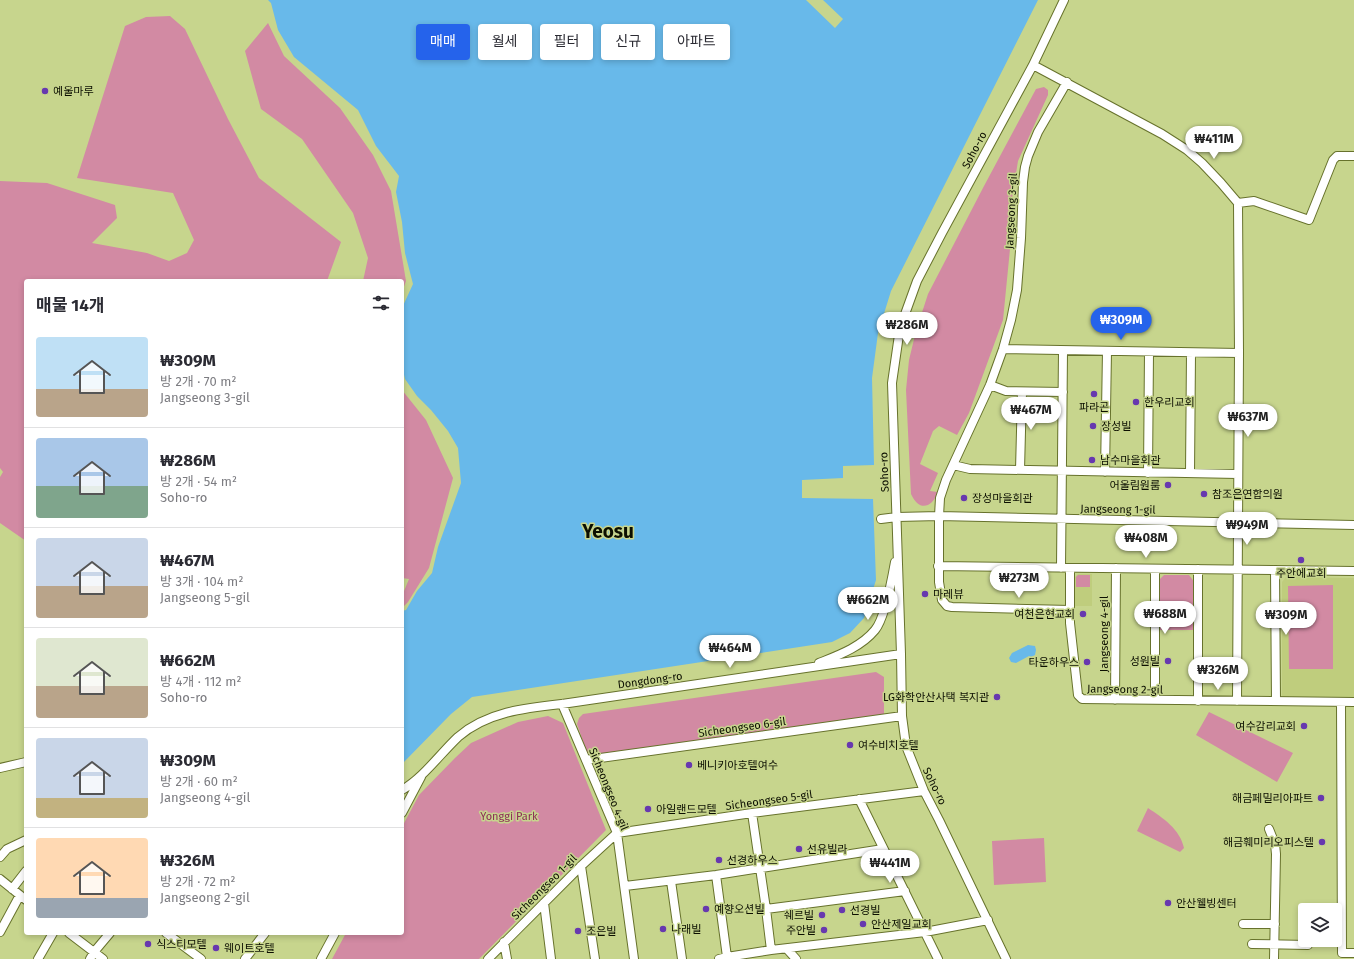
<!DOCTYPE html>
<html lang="ko">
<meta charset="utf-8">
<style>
:root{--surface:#fff;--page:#f7f7f7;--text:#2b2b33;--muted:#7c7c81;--line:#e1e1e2;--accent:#2563eb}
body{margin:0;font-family:"Fira Sans","Noto Sans KR",sans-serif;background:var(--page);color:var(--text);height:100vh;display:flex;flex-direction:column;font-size:15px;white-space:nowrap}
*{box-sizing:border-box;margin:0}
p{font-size:13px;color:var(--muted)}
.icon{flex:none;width:22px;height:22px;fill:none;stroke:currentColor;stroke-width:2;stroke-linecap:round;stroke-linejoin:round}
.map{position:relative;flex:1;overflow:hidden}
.details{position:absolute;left:24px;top:279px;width:380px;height:656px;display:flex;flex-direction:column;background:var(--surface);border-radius:4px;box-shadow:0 2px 6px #0003}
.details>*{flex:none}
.guide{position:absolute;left:416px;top:24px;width:380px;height:36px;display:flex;gap:8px}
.controls{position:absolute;left:1298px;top:903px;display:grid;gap:8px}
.controls a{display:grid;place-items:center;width:44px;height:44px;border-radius:4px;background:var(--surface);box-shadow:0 2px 6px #0003;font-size:20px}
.price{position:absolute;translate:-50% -34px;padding:0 9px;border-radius:14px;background:#fff;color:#222;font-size:13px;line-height:26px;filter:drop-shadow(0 1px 2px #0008)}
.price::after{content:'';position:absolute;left:50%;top:24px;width:12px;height:9px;margin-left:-6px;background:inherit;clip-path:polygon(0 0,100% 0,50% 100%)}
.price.current{background:var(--accent);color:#fff}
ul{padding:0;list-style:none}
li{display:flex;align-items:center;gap:12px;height:100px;padding:0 12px}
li+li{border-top:1px solid var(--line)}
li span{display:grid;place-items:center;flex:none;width:112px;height:80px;border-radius:4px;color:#555}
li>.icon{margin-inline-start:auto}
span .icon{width:48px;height:48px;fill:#fffc;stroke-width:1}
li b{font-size:17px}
h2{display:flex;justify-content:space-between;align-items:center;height:48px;padding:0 12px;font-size:17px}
.tag{padding:0 14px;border-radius:4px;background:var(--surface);box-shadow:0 2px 6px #0003;font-size:14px;line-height:36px}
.tag.current{background:var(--accent);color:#fff}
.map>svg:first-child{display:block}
</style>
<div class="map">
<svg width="1354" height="959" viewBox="0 0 1354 959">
<rect width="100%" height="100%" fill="#c7d58d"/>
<path fill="#bfcd7d" d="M1078,574H1092V606H1075V577Z
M1286,577L1354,578V699H1286L1282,696V582Z"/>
<path fill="#d28aa3" d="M170,16L185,29L228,119L259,178L341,242L327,281H26V541L0,523V477L3,472L0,468V181L47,183L115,205L117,218L92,243L147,253L169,261L187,253L194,240L173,193L77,178L125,26L146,17Z
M268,23L284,56L340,108L373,155L391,191L406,281L402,292V281H363L368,258L353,213L302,139L261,109L245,51Z
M1044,87L1048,90V95L1018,161L1012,198L1011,239L1003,320L969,413L957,435L939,426L933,431L920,464L938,473L930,491L938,492C932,508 919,512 911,494L906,390L909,360L916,331L928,294L984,186L1036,89Z
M402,390L426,420L453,478L429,568L408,602L402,608V596L409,579L402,578Z
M1078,575H1090V587H1076V577Z
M1164,575H1189L1195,583L1194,630H1160V579Z
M1333,585V669H1289L1288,586Z
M876,672L884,677V714L593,755L587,753L577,724L579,718L583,714Z
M1209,712L1293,753L1277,782L1196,735Z
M548,716L563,723L606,830L479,959H332L346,933H402V827L419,795L455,758L471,743L518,722Z
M1148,808C1163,818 1180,829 1184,848L1180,852L1137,831Z
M1044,838L1046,882L994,885L992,841Z"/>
<path fill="#68b9ea" d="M268,0H806L835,28L843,19L823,0H1038L891,291L878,333L872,378L874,465L843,466V478L802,480V498L873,499L876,580L864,618L850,633L832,642L472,697L451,714L402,764V611L406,610L417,591L432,573L438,547L461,483L458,448L448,431L431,410L417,396L405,379L402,366V308L413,284L405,253L402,222L396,192L399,176L376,146L358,110L294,57L278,30L271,3Z
M1028,645L1035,646L1036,650L1035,655L1031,657L1029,656L1016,663L1011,662L1009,658L1012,653Z"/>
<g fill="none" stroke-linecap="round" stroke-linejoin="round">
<g stroke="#67722c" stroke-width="10">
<path id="minor" d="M1033,65L1162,134L1187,150L1202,163L1221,183L1238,203L1239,353L1237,701
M1067,82L1038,132L1028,156L1025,167L1023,182L1021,238L1017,290L1011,320L1003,349L990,385L946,480L940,498L939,516V582L942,600L947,606L952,607L1070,610V623L1078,695L1082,699L1354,702
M1238,203L1254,201L1309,220L1333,160L1337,156H1354
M1003,349L1239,353
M990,385L1006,391L1063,392
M953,465L970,469L1238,474
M1020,470L1022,392
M1105,472L1107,351
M1148,473L1149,352
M1190,473L1191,353
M881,519L897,517L939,516L1354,525
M938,566L1354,571
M1061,568L1063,351
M1275,570L1276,701
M1070,610V568
M819,663C839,655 861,647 875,630C885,618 892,579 895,562
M1115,700L1116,568
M1155,700V569
M1198,701V569
M1341,702L1342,953H1354
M562,704L617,833L634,959
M586,760L902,716
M0,768L26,762
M402,790C423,778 440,754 458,737C487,712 525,708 562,704L901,654
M859,799L938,959
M402,813L421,777
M752,813L766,909L771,950
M1269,829L1275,844L1276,854L1274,959
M617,833L752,813L924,791
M0,857L7,849L26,840
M581,866L595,959
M716,875L727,957
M0,879L26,900
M671,881L682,959
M625,886L716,875L883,849
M12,889L26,871
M544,903L551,959
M766,909L905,891
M1243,924H1275
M0,932L20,895
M69,933L103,959
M166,933L201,959
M504,942L507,959
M1252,944L1308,945
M787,949L796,959
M38,959L53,933
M90,959L94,952L110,933
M245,959L265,933
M321,959L335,933
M488,959L581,866L617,833
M719,959L727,957L771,950L925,932L988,920
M1006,959L939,820L924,791L906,746L902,716L901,654L892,383L900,328L917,281L942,233L1033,65L1064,0"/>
</g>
<use href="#minor" stroke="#fff" stroke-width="8"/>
</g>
<g fill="#6738af" stroke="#c7d58d" stroke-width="1.5">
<circle cx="45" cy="91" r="4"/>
<circle cx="1094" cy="394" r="4"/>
<circle cx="1136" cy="402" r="4"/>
<circle cx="1093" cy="426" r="4"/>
<circle cx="1092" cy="460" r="4"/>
<circle cx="1168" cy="485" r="4"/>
<circle cx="1204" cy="494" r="4"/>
<circle cx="964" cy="498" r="4"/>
<circle cx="1301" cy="560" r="4"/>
<circle cx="925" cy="594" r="4"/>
<circle cx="1083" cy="614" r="4"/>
<circle cx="1168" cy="661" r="4"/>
<circle cx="1087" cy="662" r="4"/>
<circle cx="997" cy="697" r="4"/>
<circle cx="1304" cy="726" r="4"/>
<circle cx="850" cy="745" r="4"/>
<circle cx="689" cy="765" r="4"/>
<circle cx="1321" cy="798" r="4"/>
<circle cx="648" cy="809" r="4"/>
<circle cx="1322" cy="842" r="4"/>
<circle cx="799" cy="849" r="4"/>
<circle cx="719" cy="860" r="4"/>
<circle cx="1168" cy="903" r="4"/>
<circle cx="706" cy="909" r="4"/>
<circle cx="842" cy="910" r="4"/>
<circle cx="822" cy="915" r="4"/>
<circle cx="863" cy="924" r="4"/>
<circle cx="663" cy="929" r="4"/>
<circle cx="824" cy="930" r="4"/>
<circle cx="578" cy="931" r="4"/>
<circle cx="148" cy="944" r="4"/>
<circle cx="216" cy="948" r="4"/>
</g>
<g text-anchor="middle" stroke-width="3" stroke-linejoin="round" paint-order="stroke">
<g font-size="11" fill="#0c0f00" stroke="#c7d58d" text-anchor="start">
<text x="53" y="95">예울마루</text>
<text x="1144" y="406">한우리교회</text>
<text x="1094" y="411" text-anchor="middle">파라곤</text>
<text x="1101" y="430">장성빌</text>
<text x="1100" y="464">남수마을회관</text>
<text x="1160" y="489" text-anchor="end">어울림원룸</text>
<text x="1212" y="498">참조은연합의원</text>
<text x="972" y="502">장성마을회관</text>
<text x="1301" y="577" text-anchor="middle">주안에교회</text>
<text x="933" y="598">마레뷰</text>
<text x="1075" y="618" text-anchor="end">여천은현교회</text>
<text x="1160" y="665" text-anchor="end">성원빌</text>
<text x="1079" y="666" text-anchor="end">타운하우스</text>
<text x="989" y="701" text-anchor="end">LG화학안산사택 복지관</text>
<text x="1296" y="730" text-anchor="end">여수감리교회</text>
<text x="858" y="749">여수비치호텔</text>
<text x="697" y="769">베니키아호텔여수</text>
<text x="1313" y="802" text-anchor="end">해금페밀리아파트</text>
<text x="656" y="813">아일랜드모텔</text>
<text x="1314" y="846" text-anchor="end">해금훼미리오피스텔</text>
<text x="807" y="853">선유빌라</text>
<text x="727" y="864">선경하우스</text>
<text x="1176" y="907">안산웰빙센터</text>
<text x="714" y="913">예향오션빌</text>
<text x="850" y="914">선경빌</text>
<text x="814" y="919" text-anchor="end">쉐르빌</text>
<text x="871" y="928">안산제일교회</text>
<text x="671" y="933">나래빌</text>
<text x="816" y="934" text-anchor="end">주안빌</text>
<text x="586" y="935">조은빌</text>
<text x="156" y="948">식스티모텔</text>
<text x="224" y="952">웨이트호텔</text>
</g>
<g font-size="11" fill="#0c0f00" stroke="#c7d58d">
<text transform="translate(974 150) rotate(-62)" y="4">Soho-ro</text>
<text transform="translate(1011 211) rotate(-87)" y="4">Jangseong 3-gil</text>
<text transform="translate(884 472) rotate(-92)" y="4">Soho-ro</text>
<text transform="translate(1118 509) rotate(1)" y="4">Jangseong 1-gil</text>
<text transform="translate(1104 634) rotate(-90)" y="4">Jangseong 4-gil</text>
<text transform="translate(650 680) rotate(-8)" y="4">Dongdong-ro</text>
<text transform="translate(1125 689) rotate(1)" y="4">Jangseong 2-gil</text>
<text transform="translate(742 727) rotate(-8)" y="4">Sicheongseo 6-gil</text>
<text transform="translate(935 786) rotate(64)" y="4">Soho-ro</text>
<text transform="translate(609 789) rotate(68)" y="4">Sicheongseo 4-gil</text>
<text transform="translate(769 800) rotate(-8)" y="4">Sicheongseo 5-gil</text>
<text transform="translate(544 887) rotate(-45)" y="4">Sicheongseo 1-gil</text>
</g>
<g font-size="11" fill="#8c2c56" stroke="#c7d58d">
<text x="509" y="820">Yonggi Park</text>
</g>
<g font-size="19" font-weight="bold" fill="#0c0f00" stroke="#c7d58d">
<text x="608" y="538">Yeosu</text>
</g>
</g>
</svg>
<div class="controls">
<a><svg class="icon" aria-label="layers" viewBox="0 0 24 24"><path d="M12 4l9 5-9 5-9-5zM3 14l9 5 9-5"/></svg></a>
</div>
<b class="price" style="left:1214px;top:160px">₩411M</b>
<b class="price current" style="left:1121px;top:341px">₩309M</b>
<b class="price" style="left:907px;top:346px">₩286M</b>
<b class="price" style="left:1031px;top:431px">₩467M</b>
<b class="price" style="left:1248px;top:438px">₩637M</b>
<b class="price" style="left:1247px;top:546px">₩949M</b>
<b class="price" style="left:1146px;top:559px">₩408M</b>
<b class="price" style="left:1019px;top:599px">₩273M</b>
<b class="price" style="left:868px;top:621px">₩662M</b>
<b class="price" style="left:1165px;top:635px">₩688M</b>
<b class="price" style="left:1286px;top:636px">₩309M</b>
<b class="price" style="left:730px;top:669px">₩464M</b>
<b class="price" style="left:1218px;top:691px">₩326M</b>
<b class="price" style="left:890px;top:884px">₩441M</b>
<div class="guide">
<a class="tag current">매매</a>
<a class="tag">월세</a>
<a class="tag">필터</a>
<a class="tag">신규</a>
<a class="tag">아파트</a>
</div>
<section class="details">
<h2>매물 14개<svg class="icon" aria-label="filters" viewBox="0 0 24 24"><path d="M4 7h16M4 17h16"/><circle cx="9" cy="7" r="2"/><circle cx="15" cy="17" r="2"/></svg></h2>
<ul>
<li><span style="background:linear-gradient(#bfe0f5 65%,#b9a48a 0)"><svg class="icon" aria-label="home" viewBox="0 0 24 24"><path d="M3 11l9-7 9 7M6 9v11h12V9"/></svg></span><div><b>₩309M</b><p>방 2개 · 70 m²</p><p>Jangseong 3-gil</p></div></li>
<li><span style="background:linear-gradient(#a9c7e8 60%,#7fa58c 0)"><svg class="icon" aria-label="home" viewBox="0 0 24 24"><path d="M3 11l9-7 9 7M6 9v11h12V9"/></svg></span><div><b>₩286M</b><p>방 2개 · 54 m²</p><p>Soho-ro</p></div></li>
<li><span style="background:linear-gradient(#c9d6e8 60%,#b9a48a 0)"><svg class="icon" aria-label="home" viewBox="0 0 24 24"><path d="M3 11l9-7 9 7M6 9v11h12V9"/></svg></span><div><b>₩467M</b><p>방 3개 · 104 m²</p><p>Jangseong 5-gil</p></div></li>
<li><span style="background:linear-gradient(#dfe7d0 60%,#b9a48a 0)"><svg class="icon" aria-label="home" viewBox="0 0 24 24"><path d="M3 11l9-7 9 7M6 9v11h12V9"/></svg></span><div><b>₩662M</b><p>방 4개 · 112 m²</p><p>Soho-ro</p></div></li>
<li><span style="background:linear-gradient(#c9d6e8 75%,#c2b280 0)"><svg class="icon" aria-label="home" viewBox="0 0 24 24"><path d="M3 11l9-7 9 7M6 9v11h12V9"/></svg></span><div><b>₩309M</b><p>방 2개 · 60 m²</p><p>Jangseong 4-gil</p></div></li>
<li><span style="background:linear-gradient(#ffd9b3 75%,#9aa5b1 0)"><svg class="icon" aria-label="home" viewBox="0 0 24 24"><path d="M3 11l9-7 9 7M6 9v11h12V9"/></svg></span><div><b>₩326M</b><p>방 2개 · 72 m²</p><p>Jangseong 2-gil</p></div></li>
</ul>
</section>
</div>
